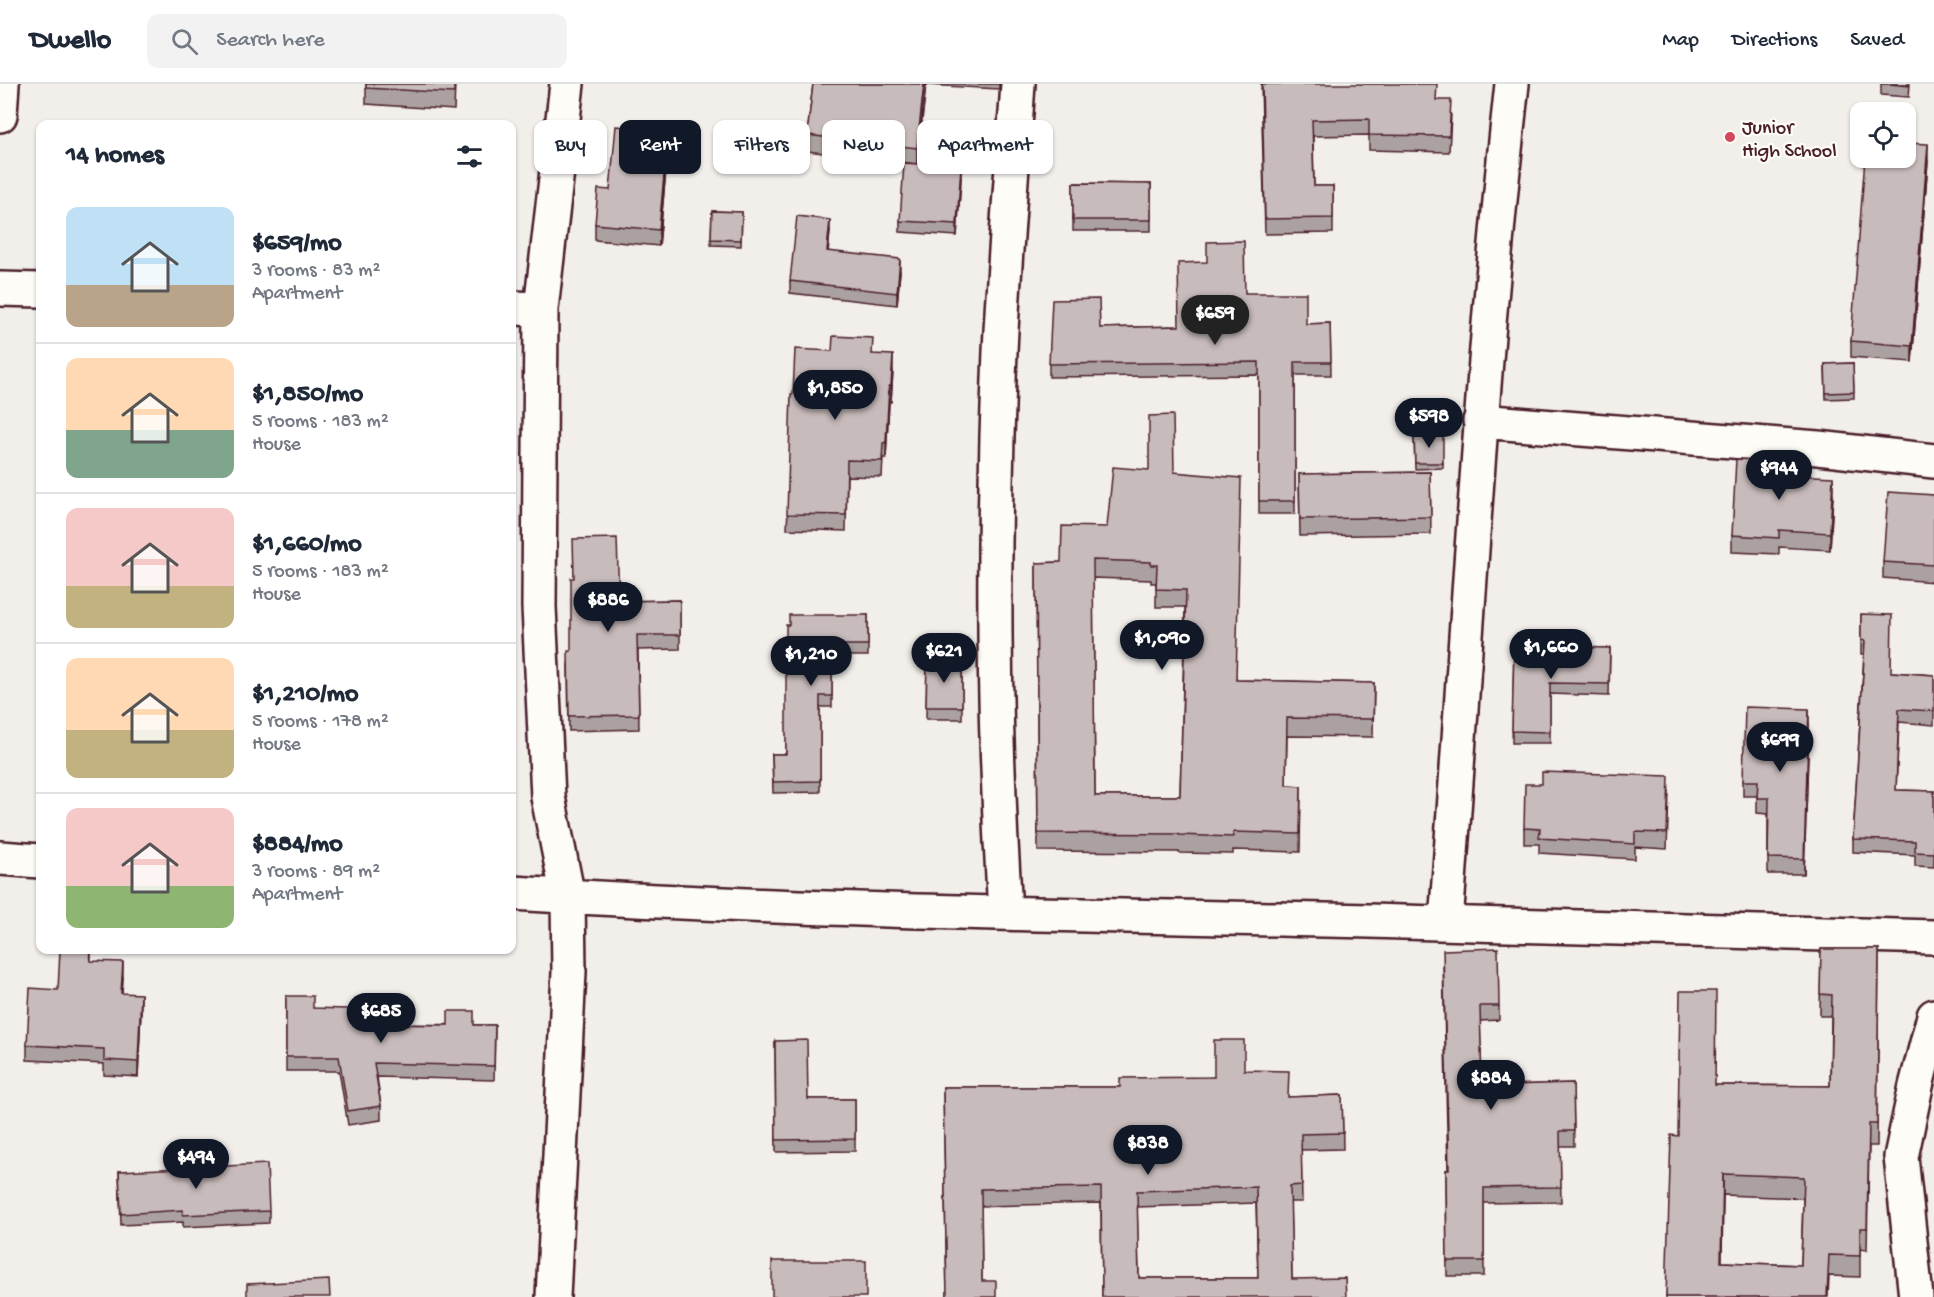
<!DOCTYPE html>
<meta charset="utf-8">
<style>
:root{--surface:#fff;--page:#f2f2f3;--text:#1f2937;--muted:#747a83;--line:#e0e1e3;--accent:#111827}
body{margin:0;font-family:"Gochi Hand",sans-serif;background:var(--page);color:var(--text);height:100vh;display:flex;flex-direction:column;font-size:22px;white-space:nowrap}
*{box-sizing:border-box;margin:0}
p{font-size:20px;color:var(--muted)}
.icon{flex:none;width:33px;height:33px;fill:none;stroke:currentColor;stroke-width:2;stroke-linecap:round;stroke-linejoin:round}
.map{position:relative;flex:1;overflow:hidden}
.details{position:absolute;left:36px;top:36px;width:480px;height:834px;display:flex;flex-direction:column;background:var(--surface);border-radius:12px;box-shadow:0 2px 4px #0004}
.details>*{flex:none}
.banner{position:absolute;left:534px;top:36px;width:570px;height:54px;display:flex;gap:12px}
.fabs{position:absolute;left:1850px;top:18px;display:grid;gap:12px}
.fabs a{display:grid;place-items:center;width:66px;height:66px;border-radius:12px;background:var(--surface);box-shadow:0 2px 4px #0004;font-size:30px}
.price{position:absolute;translate:-50% -51px;padding:0 14px;border-radius:21px;background:var(--accent);color:#fff;font-size:20px;line-height:39px;filter:drop-shadow(0 2px 3px #0008)}
.price::after{content:'';position:absolute;left:50%;top:36px;width:18px;height:14px;margin-left:-9px;background:inherit;clip-path:polygon(0 0,100% 0,50% 100%)}
.price.selected{background:#222;color:#fff}
ul{padding:0;list-style:none}
li{display:flex;align-items:center;gap:18px;height:150px;padding:0 30px}
li+li{border-top:2px solid var(--line)}
li span{display:grid;place-items:center;flex:none;width:168px;height:120px;border-radius:12px;color:#555}
li>.icon{margin-inline-start:auto}
span .icon{width:72px;height:72px;fill:#fffc;stroke-width:1}
li b{font-size:26px}
h2{display:flex;justify-content:space-between;align-items:center;height:72px;padding:0 30px;font-size:26px}
.pill{padding:0 21px;border-radius:12px;background:var(--surface);box-shadow:0 2px 4px #0004;font-size:21px;line-height:54px}
.pill.selected{background:var(--accent);color:#fff}
header{display:flex;align-items:center;gap:36px;box-sizing:border-box;height:84px;padding:0 30px;background:var(--surface);border-bottom:2px solid var(--line)}
header strong{font-size:28px}
nav{display:flex;gap:33px;margin-inline-start:auto;font-size:21px}
.search{width:420px;height:54px;background:var(--page);display:flex;align-items:center;gap:15px;box-sizing:border-box;padding:0 21px;border-radius:12px;color:var(--muted);font-size:22px}
.map>svg:first-child{display:block}
</style>
<header>
<strong>Dwello</strong>
<div class="search"><svg class="icon" aria-label="search" viewBox="0 0 24 24"><circle cx="10" cy="10" r="6"/><path d="M15 15l6 6"/></svg>Search here</div>
<nav><a>Map</a><a>Directions</a><a>Saved</a></nav>
</header>
<div class="map">
<svg width="1934" height="1213" viewBox="0 0 1934 1213">
<rect width="100%" height="100%" fill="#f2efeb"/>
<filter id="ink" filterUnits="userSpaceOnUse"><feTurbulence type="fractalNoise" baseFrequency=".0167" numOctaves="2"/><feDisplacementMap in="SourceGraphic" scale="12" xChannelSelector="R" yChannelSelector="G"/><feConvolveMatrix kernelMatrix="1 2 1 2 8 2 1 2 1" color-interpolation-filters="sRGB"/></filter>
<g filter="url(#ink)">
<g fill="none" stroke-linecap="round" stroke-linejoin="round">
<g stroke="#4a1f2b" stroke-width="38">
<path id="minor" d="M0,31L2,0
M0,205L40,206
M512,224L541,225
M1480,337L1818,364L1934,377
M0,774L40,777
M512,809C797,827 1083,831 1369,837C1558,841 1746,849 1934,853
M1005,829C993,642 992,454 1000,267C1004,178 1012,89 1018,0
M1446,838C1467,559 1481,279 1512,0
M553,1213L569,888L568,813L548,713L539,523L541,225L567,0
M1916,1213L1901,1073L1916,1002L1934,932"/>
</g>
<use href="#minor" stroke="#fdfcf7" stroke-width="33"/>
</g>
<path fill="#aca1a1" stroke="#4a1f2b" stroke-width="1.5" fill-rule="evenodd" d="M366,0H455L454,26L366,20Z
M813,0H999V5L926,1L917,80L807,67V51Z
M1261,0L1437,16L1451,31L1449,68L1369,66V51L1313,52L1314,102H1333V149L1265,150Z
M1881,0H1910L1909,13L1881,11Z
M668,64L659,162L595,156V140L610,106Z
M1928,77L1912,278L1851,273V257Z
M961,94L957,152L900,148V137Z
M1073,99L1151,100V147H1073Z
M712,127L742,128L741,162L711,161Z
M830,147L828,168L900,187L897,221L790,209V197Z
M1245,209L1306,240L1330,239L1331,291H1295V430H1259V291L1049,293V280L1100,244L1179,242Z
M873,270L893,286L891,318H889L886,374H883L882,393L847,392L846,447L787,445L793,310Z
M1853,279L1854,314L1826,315L1825,280Z
M1414,351L1443,379V384L1415,385Z
M1174,388L1237,596L1374,599L1373,653L1287,652L1286,701L1301,702L1300,768L1233,766V770L1179,769V768L1038,767L1036,479L1061,478L1107,443ZM1093,494L1151,496V499H1156V523H1185L1180,712H1095Z
M1430,388L1431,450L1300,452L1299,390Z
M1776,390L1833,410L1830,466L1779,463V470L1732,468V451Z
M1934,411V498L1883,494V478Z
M680,516V565L638,566L639,645L569,647L568,581L571,567L619,517Z
M1861,530L1891,588L1934,591V641L1899,638L1896,706L1934,707V783L1915,782V771L1853,768V755L1864,570H1861Z
M868,531V572H832V623H820V708L773,709L772,670H786L789,541Z
M1514,562L1610,564L1609,612L1550,610V659H1512Z
M927,577H962V635H926Z
M1809,640L1804,790H1768V730L1757,729V712H1743V697Z
M1669,707L1667,765L1635,763V775L1539,769V760H1524V744Z
M1821,865H1879L1877,1062H1869L1867,1166L1860,1165V1193L1829,1192L1828,1213H1666L1678,1052L1716,1001L1830,1002L1831,932H1820ZM1723,1111L1803,1114L1801,1181L1722,1178Z
M91,866V877L123,893L122,909L141,926L138,993L104,991V980L27,976V961L58,906Z
M1443,880L1499,922V936L1480,937L1482,1002L1573,999L1574,1062H1560L1561,1118L1484,1119V1192H1447L1446,1086H1448Z
M286,912L313,924L379,940L495,941L494,996L377,993L381,1022V1036L348,1041L339,987H286Z
M775,957L808,1015H855V1067L776,1068Z
M1244,986L1288,1013L1342,1011L1343,1065L1301,1066L1302,1118H1290L1292,1195L1102,1213L1101,1119L981,1122L982,1197L947,1213L943,1003H1120L1214,993ZM1256,1119L1258,1194H1139L1137,1123Z
M119,1087L269,1127V1139L183,1143V1138L121,1141Z"/>
<path fill="#8c8383" stroke="#4a1f2b" stroke-width="1.5" d="M924,0H926L917,80V64Z
M668,47V64L659,162V146Z
M1928,60V77L1912,278V262Z
M961,83V94L957,152V140Z
M830,136V147L827,179V167Z
M900,175V187L897,221V209Z
M893,271V286L891,318V302Z
M889,302V318L886,374V358Z
M1833,393V410L1830,466V449Z
M1809,625V640L1804,790V775Z
M123,878V893L121,924V909Z
M141,910V926L138,993V978Z
M1723,1090V1111L1721,1199V1178Z"/>
<path fill="#c8bbbb" stroke="#4a1f2b" stroke-width="1.5" fill-rule="evenodd" d="M366,0H454V9L366,4Z
M813,0H924L917,64L807,51Z
M1262,0H1437L1436,16H1451L1449,52L1369,51V35L1312,36L1314,102H1333V134L1265,135Z
M1890,0H1909V2Z
M616,42L668,47L659,146L595,140L598,105L610,106Z
M1905,59L1928,60L1912,262L1851,257L1865,74H1905Z
M904,79L961,83L957,140L900,137Z
M1073,99L1151,100V136H1073Z
M712,127L742,128L741,156L711,155Z
M797,132L830,136L827,167L900,175L897,209L790,197Z
M1244,157L1245,209H1306V240L1330,239L1331,278H1295V417H1259V278L1049,280L1052,216L1099,215L1100,244L1179,242L1178,179L1207,178V158Z
M833,252L873,254L872,270L893,271L891,302H889L886,358L883,359L882,377L847,376L846,431L787,430L791,310H793L795,265L832,267Z
M1853,279L1854,308L1826,309L1825,280Z
M1173,331L1174,388L1241,394L1236,596L1374,599L1373,635L1287,634L1286,701L1301,702L1300,750L1233,748V753L1179,751V750L1038,749L1036,479L1061,478L1062,442L1107,443L1113,383L1149,386V332ZM1093,476L1151,478V481H1157L1156,505L1186,506L1180,712H1095Z
M1414,351H1443V379H1415Z
M1736,375L1776,377L1775,390L1833,393L1830,449L1779,446V454L1732,451Z
M1430,388L1431,433L1300,435L1299,390Z
M1888,408L1934,411V481L1883,478Z
M617,454L619,517L680,516V551H637L639,631L569,632L568,567H571V494H574L573,455Z
M1861,530L1892,531L1891,588L1934,591V627L1899,625L1896,706L1934,707V769L1915,768V757L1853,755L1865,557L1861,556Z
M789,531H868V561H832V612H820V697L773,698L772,670H786V541H789Z
M1514,562L1610,564L1609,600L1550,599V648L1512,647Z
M927,577H962V623H926Z
M1745,623L1809,625L1804,775L1768,774L1769,714H1757L1758,697H1743Z
M1542,688L1669,692L1667,749L1635,748V760L1539,754L1540,745L1524,744L1525,700H1542Z
M1498,864L1499,922H1480L1482,1002L1573,999L1574,1047H1560L1561,1103L1484,1104V1177H1447L1446,1086H1449L1443,866Z
M1821,865H1879L1877,1040H1869L1867,1144H1860V1172L1829,1171L1827,1213H1666L1671,1051L1678,1052L1680,907H1716L1715,1001L1830,1002L1832,911L1820,910ZM1723,1090L1804,1093L1801,1181L1721,1178Z
M60,866H91L90,877L123,878L121,909L141,910L138,978L104,976V965L27,961L30,904L58,906Z
M286,912H313V924L379,926V940L448,941V927H474V941H495L494,982L374,979L381,1022L348,1027L339,973H286Z
M807,956L808,1015H855V1055L776,1056L775,957Z
M1214,956H1244V986L1289,987L1288,1013L1342,1011L1343,1049L1301,1050L1302,1101L1290,1102L1292,1195L1345,1194L1346,1213H1102L1101,1103L981,1105L982,1197H996V1213H947L943,1003H1120V994L1214,993ZM1256,1103L1258,1194H1139L1137,1107Z
M267,1080L269,1127L183,1131V1126L121,1130L119,1087Z
M772,1177H866V1213H772Z
M329,1196L330,1213H247V1200Z"/>
</g>
<circle fill="#d1495b" stroke="#fdfcf7" stroke-width="2" cx="1730" cy="53" r="6"/>
<g text-anchor="middle" stroke-width="4.5" stroke-linejoin="round" paint-order="stroke">
<g font-size="20" fill="#4a1f2b" stroke="#fdfcf7" text-anchor="start">
<text x="1742" y="49">Junior<tspan x="1742" dy="23">High School</tspan></text>
</g>
</g>
</svg>
<div class="fabs">
<a><svg class="icon" aria-label="locate" viewBox="0 0 24 24"><circle cx="12" cy="12" r="6"/><path d="M12 2v4M12 18v4M2 12h4M18 12h4"/></svg></a>
</div>
<b class="price selected" style="left:1215px;top:262px">$659</b>
<b class="price" style="left:835px;top:337px">$1,850</b>
<b class="price" style="left:1429px;top:365px">$598</b>
<b class="price" style="left:1779px;top:417px">$944</b>
<b class="price" style="left:608px;top:549px">$886</b>
<b class="price" style="left:1162px;top:587px">$1,090</b>
<b class="price" style="left:1551px;top:596px">$1,660</b>
<b class="price" style="left:944px;top:600px">$621</b>
<b class="price" style="left:811px;top:603px">$1,210</b>
<b class="price" style="left:1780px;top:689px">$699</b>
<b class="price" style="left:381px;top:960px">$685</b>
<b class="price" style="left:1491px;top:1027px">$884</b>
<b class="price" style="left:1148px;top:1092px">$838</b>
<b class="price" style="left:196px;top:1106px">$494</b>
<div class="banner">
<a class="pill">Buy</a>
<a class="pill selected">Rent</a>
<a class="pill">Filters</a>
<a class="pill">New</a>
<a class="pill">Apartment</a>
</div>
<section class="details">
<h2>14 homes<svg class="icon" aria-label="filters" viewBox="0 0 24 24"><path d="M4 7h16M4 17h16"/><circle cx="9" cy="7" r="2"/><circle cx="15" cy="17" r="2"/></svg></h2>
<ul>
<li><span style="background:linear-gradient(#bfe0f5 65%,#b9a48a 0)"><svg class="icon" aria-label="home" viewBox="0 0 24 24"><path d="M3 11l9-7 9 7M6 9v11h12V9"/></svg></span><div><b>$659/mo</b><p>3 rooms · 83 m²</p><p>Apartment</p></div></li>
<li><span style="background:linear-gradient(#ffd9b3 60%,#7fa58c 0)"><svg class="icon" aria-label="home" viewBox="0 0 24 24"><path d="M3 11l9-7 9 7M6 9v11h12V9"/></svg></span><div><b>$1,850/mo</b><p>5 rooms · 183 m²</p><p>House</p></div></li>
<li><span style="background:linear-gradient(#f6c9c9 65%,#c2b280 0)"><svg class="icon" aria-label="home" viewBox="0 0 24 24"><path d="M3 11l9-7 9 7M6 9v11h12V9"/></svg></span><div><b>$1,660/mo</b><p>5 rooms · 183 m²</p><p>House</p></div></li>
<li><span style="background:linear-gradient(#ffd9b3 60%,#c2b280 0)"><svg class="icon" aria-label="home" viewBox="0 0 24 24"><path d="M3 11l9-7 9 7M6 9v11h12V9"/></svg></span><div><b>$1,210/mo</b><p>5 rooms · 178 m²</p><p>House</p></div></li>
<li><span style="background:linear-gradient(#f6c9c9 65%,#8fb573 0)"><svg class="icon" aria-label="home" viewBox="0 0 24 24"><path d="M3 11l9-7 9 7M6 9v11h12V9"/></svg></span><div><b>$884/mo</b><p>3 rooms · 89 m²</p><p>Apartment</p></div></li>
</ul>
</section>
</div>
